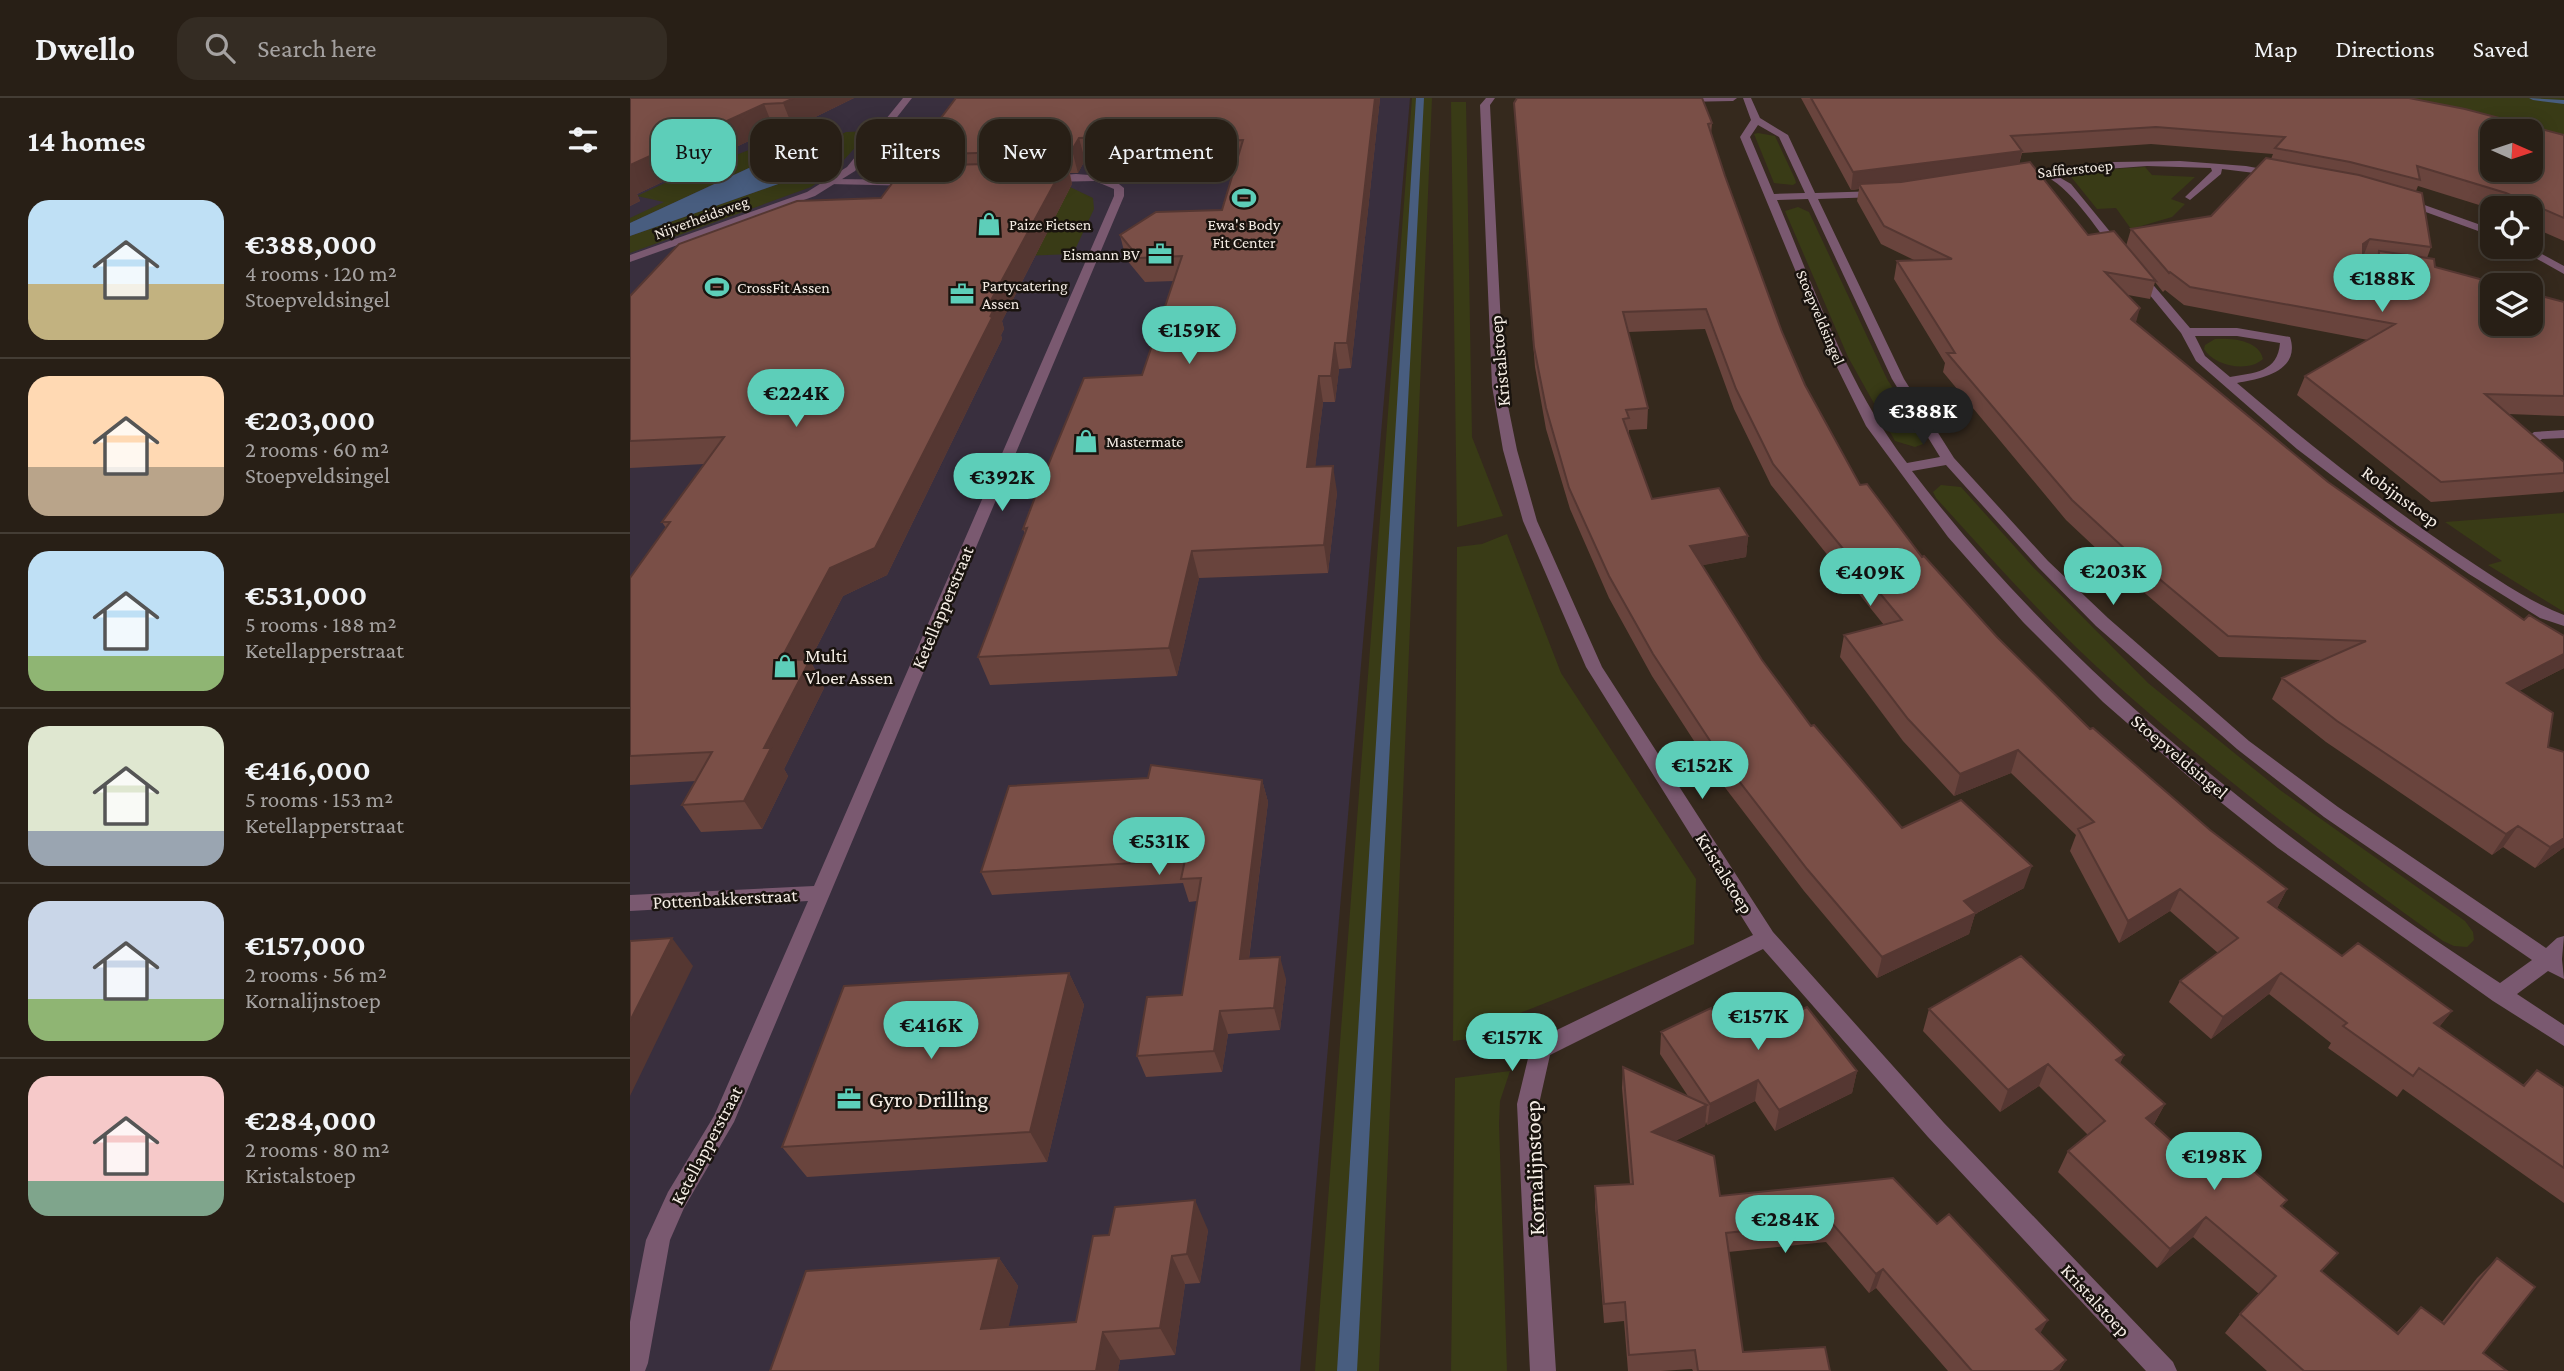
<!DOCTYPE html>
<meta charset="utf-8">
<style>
:root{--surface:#281f16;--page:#342c23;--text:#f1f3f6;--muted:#a5a2a1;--line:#443d35;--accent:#5dceb9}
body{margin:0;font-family:"Crimson Pro",serif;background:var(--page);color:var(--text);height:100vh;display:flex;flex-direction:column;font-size:26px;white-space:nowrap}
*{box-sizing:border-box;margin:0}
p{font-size:23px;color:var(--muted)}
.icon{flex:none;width:38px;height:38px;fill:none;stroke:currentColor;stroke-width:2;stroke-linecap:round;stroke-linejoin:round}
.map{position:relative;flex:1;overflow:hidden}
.side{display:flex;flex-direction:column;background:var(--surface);width:630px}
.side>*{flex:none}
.top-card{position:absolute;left:21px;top:21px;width:665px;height:63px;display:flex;gap:14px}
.needle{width:46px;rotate:93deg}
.buttons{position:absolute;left:1850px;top:21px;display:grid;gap:14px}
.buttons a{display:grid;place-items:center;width:63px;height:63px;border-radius:14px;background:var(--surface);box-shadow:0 4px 18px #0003,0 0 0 2px var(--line);font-size:35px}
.price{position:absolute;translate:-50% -60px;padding:0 16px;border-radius:24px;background:var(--accent);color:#111;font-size:23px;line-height:46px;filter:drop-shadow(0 2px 4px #0008)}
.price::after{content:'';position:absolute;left:50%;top:42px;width:21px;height:16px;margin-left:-10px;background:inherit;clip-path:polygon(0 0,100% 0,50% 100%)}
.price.selected{background:#222;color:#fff}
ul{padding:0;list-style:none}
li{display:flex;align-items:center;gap:21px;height:175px;padding:0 28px}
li+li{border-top:2px solid var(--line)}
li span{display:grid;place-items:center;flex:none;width:196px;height:140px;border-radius:21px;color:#555}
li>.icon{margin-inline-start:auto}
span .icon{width:84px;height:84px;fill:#fffc;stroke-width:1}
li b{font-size:30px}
h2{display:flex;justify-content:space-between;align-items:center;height:84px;padding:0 28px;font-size:30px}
.chip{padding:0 24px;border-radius:21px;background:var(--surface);box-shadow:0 4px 18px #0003,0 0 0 2px var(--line);font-size:24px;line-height:63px}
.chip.selected{background:var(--accent);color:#111}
header{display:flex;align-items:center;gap:42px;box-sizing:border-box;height:98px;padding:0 35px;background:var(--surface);border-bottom:2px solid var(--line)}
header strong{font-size:33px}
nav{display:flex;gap:38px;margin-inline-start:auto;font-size:24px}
.search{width:490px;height:63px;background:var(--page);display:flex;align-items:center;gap:18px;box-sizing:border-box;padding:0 24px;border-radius:21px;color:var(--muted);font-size:26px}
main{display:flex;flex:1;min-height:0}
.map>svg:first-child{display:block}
</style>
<header>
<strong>Dwello</strong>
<div class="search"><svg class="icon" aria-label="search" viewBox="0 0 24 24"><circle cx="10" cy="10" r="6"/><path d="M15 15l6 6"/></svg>Search here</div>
<nav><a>Map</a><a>Directions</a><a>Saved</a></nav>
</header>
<main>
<section class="side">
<h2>14 homes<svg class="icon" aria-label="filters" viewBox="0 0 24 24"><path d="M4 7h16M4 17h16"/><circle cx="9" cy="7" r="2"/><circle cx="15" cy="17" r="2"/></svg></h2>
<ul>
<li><span style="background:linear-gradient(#bfe0f5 60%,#c2b280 0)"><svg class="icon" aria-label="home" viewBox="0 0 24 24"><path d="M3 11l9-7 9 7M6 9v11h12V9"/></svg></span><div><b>€388,000</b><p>4 rooms · 120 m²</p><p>Stoepveldsingel</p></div></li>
<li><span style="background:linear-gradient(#ffd9b3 65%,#b9a48a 0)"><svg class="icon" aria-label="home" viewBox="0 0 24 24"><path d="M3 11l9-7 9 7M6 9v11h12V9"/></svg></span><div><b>€203,000</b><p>2 rooms · 60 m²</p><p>Stoepveldsingel</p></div></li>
<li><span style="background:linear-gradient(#bfe0f5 75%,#8fb573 0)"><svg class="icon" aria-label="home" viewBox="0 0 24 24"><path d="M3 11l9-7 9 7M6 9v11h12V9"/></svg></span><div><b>€531,000</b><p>5 rooms · 188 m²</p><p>Ketellapperstraat</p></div></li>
<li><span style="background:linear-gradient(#dfe7d0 75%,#9aa5b1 0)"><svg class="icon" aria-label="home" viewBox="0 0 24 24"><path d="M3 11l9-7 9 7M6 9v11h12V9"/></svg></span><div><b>€416,000</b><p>5 rooms · 153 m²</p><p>Ketellapperstraat</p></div></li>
<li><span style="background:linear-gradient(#c9d6e8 70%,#8fb573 0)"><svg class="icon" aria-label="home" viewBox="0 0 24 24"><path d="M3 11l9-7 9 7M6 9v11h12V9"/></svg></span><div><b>€157,000</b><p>2 rooms · 56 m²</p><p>Kornalijnstoep</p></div></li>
<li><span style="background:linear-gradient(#f6c9c9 75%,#7fa58c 0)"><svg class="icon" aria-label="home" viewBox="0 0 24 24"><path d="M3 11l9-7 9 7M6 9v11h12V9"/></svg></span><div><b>€284,000</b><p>2 rooms · 80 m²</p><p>Kristalstoep</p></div></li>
</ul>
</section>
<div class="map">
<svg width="1934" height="1273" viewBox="0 0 1934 1273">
<rect width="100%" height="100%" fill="#35291d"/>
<path fill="#392f3e" d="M0,0H780L670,1273H0Z"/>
<path fill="#393b16" d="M782,0H802L749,1273H685Z
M1749,0H1934V42L1909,34Z
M821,4H836L842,339L873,418L827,429Z
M240,33L203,74L181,89L0,155V138L154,84L185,52L145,58L0,125V120L34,104L7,98L91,59H101L134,46L147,48L169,43L202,41L216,34Z
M1128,35L1145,38L1165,81L1166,85L1163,87L1144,85L1124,36Z
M1515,69L1522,77L1565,79L1541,101L1555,106L1542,119L1501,131L1486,110L1467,111L1442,80V77L1452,73Z
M440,89L463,100L464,111L443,156L289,162Z
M1168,109L1179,114L1257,281L1290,333L1295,341L1293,346L1285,349L1265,343L1218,259L1155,113Z
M1585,241C1601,240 1629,242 1633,261C1618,275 1584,268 1574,251L1575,247Z
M1311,387L1331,389L1403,469L1518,585L1650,692L1835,823L1843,834L1844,842L1837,849L1824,848L1813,843C1693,757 1576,669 1467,569C1410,516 1359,458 1306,400L1303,394Z
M1934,415V514L1858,467L1872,463L1815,424Z
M877,436L931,575L1066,781L1064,846L890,915L896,934L823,943L827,449L852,446Z
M880,973L870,1003L869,1026L877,1273H821L825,980Z"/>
<path fill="#485d7f" d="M177,52L188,54L185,60L154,84L0,138V125L145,58Z"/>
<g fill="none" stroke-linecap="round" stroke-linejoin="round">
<path fill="#485d7f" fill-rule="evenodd" d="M786,0H794L727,1273H707Z
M1899,0L1934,2V6L1903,2Z"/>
<path fill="#7a5970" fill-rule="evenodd" d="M856,0H865L860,7L874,288L887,352L907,423L972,569L1143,834L1314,1025L1543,1264L1547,1273H1516L1298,1039L1133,851L920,957L909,1006L926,1273H900L887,1006L902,944L1123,837L956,569L893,423L873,352L862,288L850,7Z
M1047,0H1107L1103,3L1051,4Z
M1113,0H1121L1130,20L1158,37L1185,95L1249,93L1254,96L1249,99L1188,101L1274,281L1324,360L1418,463L1478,520L1619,643L1708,709L1916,850L1927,840L1934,838L1932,861L1934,881L1918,873L1887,896L1934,927V948L1863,903L1648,750L1559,679L1473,604L1393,524L1318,439L1236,328L1197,249L1110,39L1121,22ZM1128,27L1149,39L1175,95L1144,96L1120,39ZM1178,101L1262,281L1310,359L1277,365C1217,287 1185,192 1147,102ZM1316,367L1408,469L1466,528L1607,651L1694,719L1902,862L1870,885C1650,741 1443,583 1282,373Z
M1550,63L1616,68L1654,75L1649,78L1592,71L1591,76L1560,102L1555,99L1582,73L1581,70L1517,68L1422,75L1441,86L1495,152L1489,155L1485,154C1467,132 1439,86 1412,77C1402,74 1390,83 1380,77L1385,74L1484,64Z
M446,76C464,77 481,78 494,90V98L104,1024L54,1110L40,1142L18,1265L15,1273H0V1224L16,1142L38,1094L84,1018L178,803L0,813V797L184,788L484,98V91L465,83L419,84L414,81L419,78Z
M203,81L287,82L292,85L287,88L199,86L198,84Z
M1772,99L1862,131V138L1768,104L1767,102Z
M1886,149H1899L1934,168V176Z
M1734,161L1772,169L1766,172L1739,168V189L1733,192L1727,189L1728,164Z
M1505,175H1513L1560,230H1607L1660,239C1671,273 1632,281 1607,285C1677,345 1748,401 1823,452C1858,475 1895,502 1934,517V528L1910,520L1839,476L1767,427L1667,351L1566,263L1551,235L1505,179ZM1565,238H1607L1650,245C1648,274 1624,275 1600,279L1575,258Z
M1934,332V340L1912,341L1908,344L1914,357L1934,372V381L1908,367L1894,343L1904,334Z"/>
<path fill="#7a5970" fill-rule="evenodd" d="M273,0H282L225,73L185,98L0,164V157L177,94L217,69Z"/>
</g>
<path fill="#69443d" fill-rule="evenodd" d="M0,0H224L163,30L144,31L7,96L10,103L0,108Z
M326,0H750L721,270L709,271L705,304H693L685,368L707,394L698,475L569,480L547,578L360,587L348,559L395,436L393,431L512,277L544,183L515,184L496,161L490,137L592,112L606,64L555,66L554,59L455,62L448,75H440L442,86L372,223L374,231L371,237L372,241L257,477L213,498L180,562L194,590L154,671L158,678L132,731L71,734L52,707L66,683L0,687V480L36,430L32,424L74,366L0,370V198L251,100L287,68L283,57Z
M1171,0H1779L1934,37V143L1900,128V110L1862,111L1788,88L1786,93L1801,149L1797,160L1805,169L1934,204V318L1878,316L1934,364V392L1933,394L1801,404L1667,297L1675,278L1738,242L1554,207L1535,192L1533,194L1525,184L1520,201L1498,197L1506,225L1698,384L1894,522L1934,538V570L1889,593L1918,649L1934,654V749L1933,750L1905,770L1873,749L1862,757L1696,644L1642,601L1652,580L1691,562L1589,559L1502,484L1436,422L1313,274L1315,265L1264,181L1267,163L1284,162L1251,146L1227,103L1229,91L1221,92ZM1521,46L1643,56L1641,61L1581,118L1501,131L1496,148L1458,137L1389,66L1392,55ZM1733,159L1746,160L1742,171L1741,176L1733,173Z
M884,5L1082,25L1081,36L1095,78L1152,234L1175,287L1230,387L1292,459L1367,539L1460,631L1580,732L1657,791L1647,810L1712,858L1822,913L1809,929L1893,987L1907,972L1934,990V1105L1773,991L1767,999L1698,950L1701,945L1639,896L1581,941L1539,904L1550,883L1588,855L1540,813L1489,845L1440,753L1446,737L1381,675L1324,698L1273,643L1210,559L1214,537L1254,527L1141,387L1104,311L1075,231L998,234L1018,310L1017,331L999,332V338L1022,401L1118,438L1116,459L1072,467L1132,562L1181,628L1272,730L1394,790L1345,816L1339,836L1247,880L1174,793L1090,683L1022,578L979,500L940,411L916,331L905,269Z
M632,682L638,704L619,861L656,881L650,932L598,936L592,974L516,979L507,958L552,897L567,803L559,804L553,785L362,797L351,774Z
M439,875L454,907L417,1064L177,1079L152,1049Z
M1299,911L1494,957L1490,965L1535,1006L1524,1026L1580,1077L1652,1109L1692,1174L1766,1235L1791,1209L1812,1224L1847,1180L1867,1160L1853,1255L1877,1273H1637L1595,1235L1610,1216L1629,1196L1563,1139L1527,1170L1428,1074L1438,1053L1458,1037L1409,988L1370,1014L1293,933Z
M1086,917L1151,921L1227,973L1222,995L1145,1033L1125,1003L1077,1027L1076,1024L1075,1028L1045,1043L1090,1098L1263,1080L1436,1262L1429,1273H1318L1246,1190L1239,1195L1196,1144L1098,1154L1113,1254L1200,1273H1063L1062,1271L1031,1273H998L994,1223L974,1225L965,1108V1088L1000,1086L992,990L993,969L1058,998L1030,956L1031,934Z
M578,1132L570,1185L555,1186L545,1257L490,1262L488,1273H140L369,1160L388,1188L378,1229L446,1224Z"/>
<path fill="#553732" d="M164,0H224L163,30L153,5Z
M745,0H750L721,270L717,245Z
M134,6L144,31L7,96L10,103L0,108V67Z
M449,40L455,62L448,75L442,52Z
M1392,53L1388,70L1232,91L1229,86V91L1221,92L1223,74Z
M436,64L442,86L372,223L374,231L371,237L372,241L257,477L213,498L180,562L194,590L154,671L158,678L132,731L114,703L134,650L151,561L200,470L359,206Z
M1740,141L1733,159V146Z
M1510,210L1505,228L1501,221Z
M705,245L709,271L705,304L701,278Z
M689,278L693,304L682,396L677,369Z
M703,368L707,394L698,475L694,447Z
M1118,438L1116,459L1059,470L1060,448Z
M562,453L569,480L547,578L539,550Z
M1934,556V570L1864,606L1877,585Z
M1388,652L1381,675L1324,698L1330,676Z
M632,682L638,704L616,884L610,861Z
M1888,728L1873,749L1862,757L1876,736Z
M1934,740V749L1933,750L1905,770L1920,749Z
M1402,768L1394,790L1345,816L1339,836L1247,880L1252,859L1334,803Z
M1550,791L1540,813L1489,845L1498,823Z
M1657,791L1645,814L1638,804Z
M42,840L63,868L0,998V923Z
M650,859L656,881L650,932L644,910Z
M439,875L454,907L417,1064L400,1034Z
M1651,875L1639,896L1581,941L1593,919Z
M590,913L598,936L592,974L584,953Z
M1822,913L1805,934L1804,925Z
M1494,957L1484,978L1486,962Z
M1418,966L1409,988L1370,1014L1378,992Z
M1227,973L1222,995L1145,1033L1149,1012Z
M1128,982L1125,1003L1077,1027L1080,1006Z
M1535,1006L1523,1027L1516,1020Z
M1077,1007L1075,1028L1021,1055L1022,1034Z
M565,1102L578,1132L570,1185L557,1156Z
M1576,1119L1563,1139L1527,1170L1540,1151Z
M542,1158L555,1186L545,1257L530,1230Z
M369,1160L388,1188L372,1258L351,1231Z
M1253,1171L1246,1190L1239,1195L1246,1176Z
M1418,1222L1407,1241L1406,1231Z
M473,1234L490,1262L488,1273H466Z
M1436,1262L1429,1273H1423Z"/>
<path fill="#7a4f47" stroke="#553732" stroke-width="2" fill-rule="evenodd" d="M0,0H164L153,5L134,6L0,67Z
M326,0H745L717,245H705L701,278H689L677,369L703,368L694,447L562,453L539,550L348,559L397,430L393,431L407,394L454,280L512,277L552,158L509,160L490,137L526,114L592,112L613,42L550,44L553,37L449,40L442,52L283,57Z
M887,0H1072L1082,25L1078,26L1095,78L1152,234L1175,287L1230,387L1237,386L1292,459L1294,458L1367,539L1460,631L1463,630L1580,732L1657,791L1638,804L1712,858L1728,845L1822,913L1804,925L1894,988L1907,972L1934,990V1070L1789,970L1783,978L1713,928L1717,925L1651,875L1593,919L1550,883L1608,840L1550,791L1498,823L1448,731L1464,724L1388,652L1330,676L1278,621L1214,537L1272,522L1143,366L1106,291L1076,211L993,214L1018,310L996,312L999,320L993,321L1022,401L1089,390L1118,438L1060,448L1132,562L1181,628L1184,627L1272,730L1331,702L1402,768L1334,803L1346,815L1252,859L1177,771L1092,661L1023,556L979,478L939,390L916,310L904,249L884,5Z
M1181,0H1779L1835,11L1934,37V120L1876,95L1787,68L1790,82L1720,64L1645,50L1655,39L1526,29L1381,38L1392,53L1223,74ZM1862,33H1900V72H1862Z
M1636,60L1729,77L1792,95L1801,149L1740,141L1733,146V173L1742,176L1748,173L1749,153L1804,161L1805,169L1872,187H1862V226H1900V195L1934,204V298L1855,296L1934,364V375L1811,384L1675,278L1765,226L1560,189L1540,174L1539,175L1501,131L1581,118Z
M436,64L359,206L366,207L360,219L364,216L245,450L200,470L151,561L180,562L134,650H141L114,703L52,707L82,654L0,658V480L40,424H32L94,339L0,343V198L49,146L167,103L251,100L275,68Z
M1400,64L1458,137L1484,133L1526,183L1475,174L1510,210L1501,221L1698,384L1894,522L1899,517L1934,538V556L1877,585L1923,615L1918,649L1934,654V740L1920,749L1888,728L1876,736L1707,623L1652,580L1736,543L1598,538L1509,464L1442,402L1317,255H1325L1267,163L1322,161L1254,128L1229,86L1271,84Z
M521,667L632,682L610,861L650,859L644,910L590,913L584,953L507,958L517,899L552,897L571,780L551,781L555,762L351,774L379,688L518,680Z
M42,840L0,923V843Z
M1391,858L1494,957L1486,962L1535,1006L1516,1020L1580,1077L1604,1056L1657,1102L1651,1108L1708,1155L1691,1173L1768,1236L1791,1209L1814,1226L1867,1160L1905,1189L1853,1255L1877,1273H1674L1610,1216L1646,1178L1576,1119L1540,1151L1438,1053L1475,1023L1418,966L1378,992L1299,911Z
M439,875L400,1034L152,1049L214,888Z
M1133,895L1151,921L1177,909L1227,973L1149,1012L1128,982L1080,1006L1031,934L1081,910L1086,917Z
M993,969L1077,1007L1022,1034L1084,1058L1090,1098L1263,1080L1307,1126L1319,1116L1418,1222L1406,1231L1436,1262L1423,1273H1342L1253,1171L1246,1176L1201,1124L1096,1135L1113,1254L1195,1249L1200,1273H1068L1065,1252L999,1257L995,1204L974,1206L965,1088L1003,1086Z
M565,1102L557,1156L542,1158L530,1230L473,1234L466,1273H140L176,1173L369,1160L351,1231L446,1224L463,1138L479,1137L485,1109Z"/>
<defs>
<g id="stadium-bare" transform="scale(1.89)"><path d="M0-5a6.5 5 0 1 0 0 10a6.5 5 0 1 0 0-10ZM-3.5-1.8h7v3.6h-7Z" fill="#5dceb9" stroke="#19130e" stroke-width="2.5" paint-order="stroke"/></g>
<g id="shop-bare" transform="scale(1.89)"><path d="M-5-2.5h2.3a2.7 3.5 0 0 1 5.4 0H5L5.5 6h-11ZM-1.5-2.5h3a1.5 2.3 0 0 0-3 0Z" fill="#5dceb9" stroke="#19130e" stroke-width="2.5" paint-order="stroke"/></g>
<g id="office-bare" transform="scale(1.89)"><path d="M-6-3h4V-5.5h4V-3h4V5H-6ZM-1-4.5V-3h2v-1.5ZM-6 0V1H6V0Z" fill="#5dceb9" stroke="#19130e" stroke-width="2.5" paint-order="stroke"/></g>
</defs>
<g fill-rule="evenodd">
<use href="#stadium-bare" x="614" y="100"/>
<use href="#shop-bare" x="359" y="126"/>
<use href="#office-bare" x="530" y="156"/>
<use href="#stadium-bare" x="87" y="189"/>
<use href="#office-bare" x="332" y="196"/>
<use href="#shop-bare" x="456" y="343"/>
<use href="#shop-bare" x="155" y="568"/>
<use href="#office-bare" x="219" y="1001"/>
</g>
<g text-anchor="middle" stroke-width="5" stroke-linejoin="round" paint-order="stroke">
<g font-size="16" fill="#f5ede5" stroke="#19130e">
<text transform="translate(1445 70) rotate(-6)" y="6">Saffierstoep</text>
<text transform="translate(71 119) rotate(-20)" y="6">Nijverheidsweg</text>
<text transform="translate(1191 219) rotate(67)" y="6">Stoepveldsingel</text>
</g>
<g font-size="16" fill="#f5ede5" stroke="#19130e" text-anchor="start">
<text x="379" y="132">Paize Fietsen</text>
<text x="614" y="132" text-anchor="middle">Ewa's Body<tspan x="614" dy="18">Fit Center</tspan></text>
<text x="510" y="162" text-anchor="end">Eismann BV</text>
<text x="352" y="193">Partycatering<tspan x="352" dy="18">Assen</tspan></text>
<text x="107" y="195">CrossFit Assen</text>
<text x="476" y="349">Mastermate</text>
</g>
<g font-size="19" fill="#f5ede5" stroke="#19130e">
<text transform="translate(869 263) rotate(-95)" y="7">Kristalstoep</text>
<text transform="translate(1771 398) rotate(36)" y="7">Robijnstoep</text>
<text transform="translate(312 509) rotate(-67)" y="7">Ketellapperstraat</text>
<text transform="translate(1550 658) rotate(40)" y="7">Stoepveldsingel</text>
<text transform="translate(1095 775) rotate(58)" y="7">Kristalstoep</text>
<text transform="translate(95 800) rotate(-3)" y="7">Pottenbakkerstraat</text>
<text transform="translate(76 1047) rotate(-62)" y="7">Ketellapperstraat</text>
<text transform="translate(1466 1202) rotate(47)" y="7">Kristalstoep</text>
</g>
<g font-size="19" fill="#f5ede5" stroke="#19130e" text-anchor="start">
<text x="175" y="564">Multi<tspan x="175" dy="22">Vloer Assen</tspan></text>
</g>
<g font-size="23" fill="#f5ede5" stroke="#19130e" text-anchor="start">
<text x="239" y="1009">Gyro Drilling</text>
</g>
<g font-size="23" fill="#f5ede5" stroke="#19130e">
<text transform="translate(904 1070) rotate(-92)" y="8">Kornalijnstoep</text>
</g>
</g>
</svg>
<div class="buttons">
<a><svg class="needle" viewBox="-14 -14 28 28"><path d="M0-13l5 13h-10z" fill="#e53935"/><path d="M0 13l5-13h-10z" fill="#a5a2a1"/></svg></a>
<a><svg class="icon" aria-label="locate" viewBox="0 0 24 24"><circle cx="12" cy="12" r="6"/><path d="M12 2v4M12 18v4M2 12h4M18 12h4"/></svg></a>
<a><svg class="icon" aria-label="layers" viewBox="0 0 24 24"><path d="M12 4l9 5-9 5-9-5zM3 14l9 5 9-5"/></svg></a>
</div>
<b class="price" style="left:1752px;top:216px">€188K</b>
<b class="price" style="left:559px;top:268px">€159K</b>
<b class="price" style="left:166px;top:331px">€224K</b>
<b class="price selected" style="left:1293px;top:349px">€388K</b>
<b class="price" style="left:372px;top:415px">€392K</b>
<b class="price" style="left:1483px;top:509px">€203K</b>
<b class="price" style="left:1240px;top:510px">€409K</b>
<b class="price" style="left:1072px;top:703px">€152K</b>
<b class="price" style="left:529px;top:779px">€531K</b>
<b class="price" style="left:1128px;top:954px">€157K</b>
<b class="price" style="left:301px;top:963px">€416K</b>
<b class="price" style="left:882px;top:975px">€157K</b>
<b class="price" style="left:1584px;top:1094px">€198K</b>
<b class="price" style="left:1155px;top:1157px">€284K</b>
<div class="top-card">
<a class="chip selected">Buy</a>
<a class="chip">Rent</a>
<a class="chip">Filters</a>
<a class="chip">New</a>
<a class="chip">Apartment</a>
</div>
</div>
</main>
